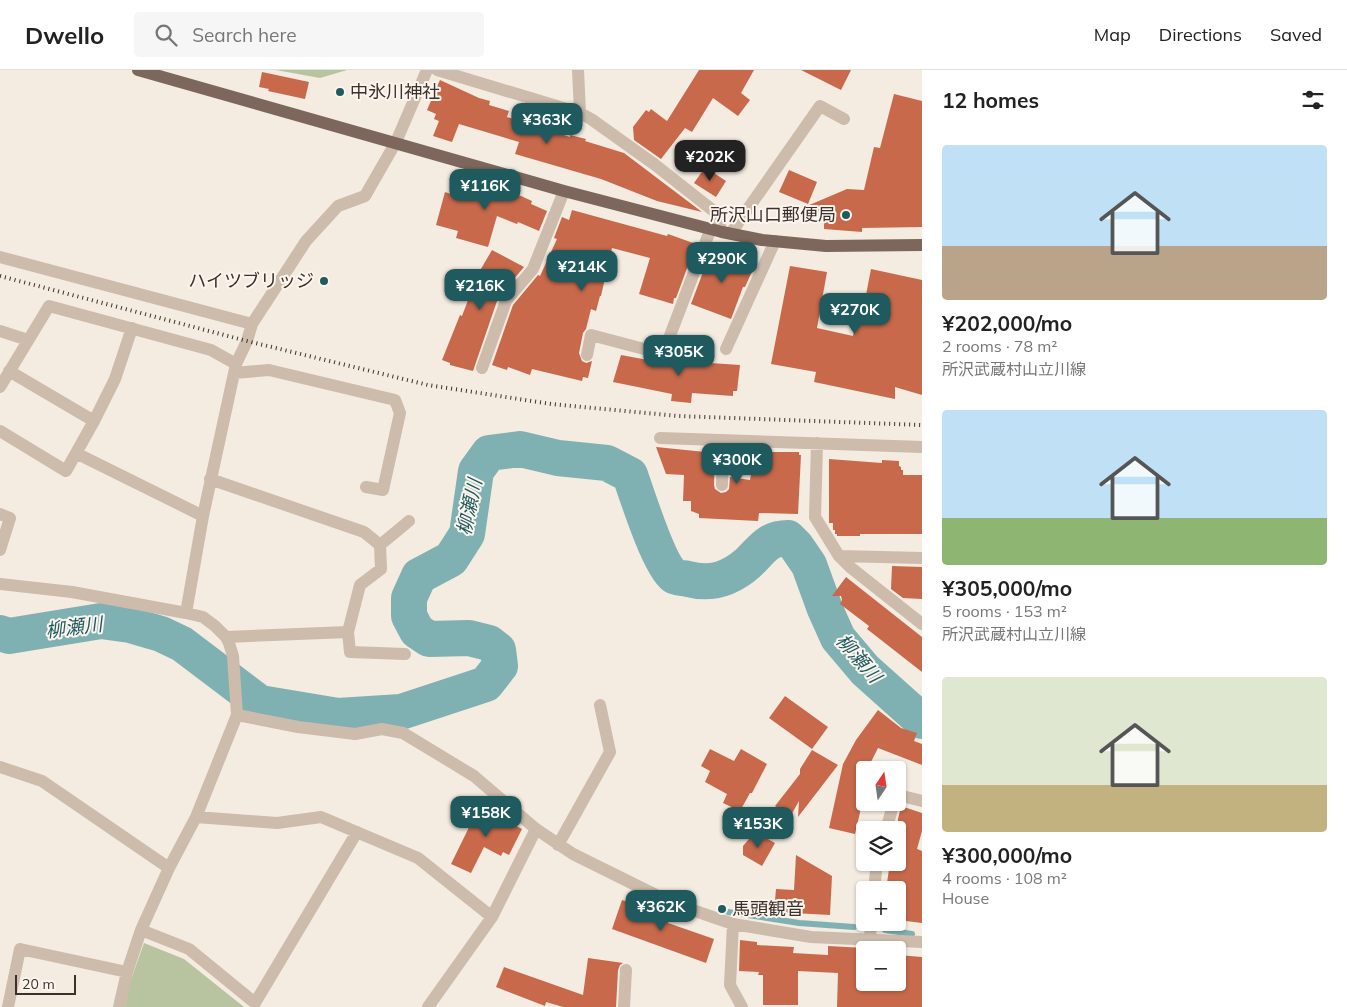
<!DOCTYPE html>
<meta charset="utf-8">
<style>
:root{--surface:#fff;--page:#f6f6f6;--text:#222;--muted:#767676;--line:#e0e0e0;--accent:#1f5a5e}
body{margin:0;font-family:Mulish,"Noto Sans JP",sans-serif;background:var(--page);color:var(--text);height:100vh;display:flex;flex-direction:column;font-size:19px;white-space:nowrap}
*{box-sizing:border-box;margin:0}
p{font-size:16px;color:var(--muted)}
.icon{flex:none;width:28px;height:28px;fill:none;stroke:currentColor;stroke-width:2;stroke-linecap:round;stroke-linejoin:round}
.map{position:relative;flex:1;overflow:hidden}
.drawer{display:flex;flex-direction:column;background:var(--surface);width:425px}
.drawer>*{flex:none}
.needle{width:32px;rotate:13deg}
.fabs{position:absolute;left:856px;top:691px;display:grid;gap:10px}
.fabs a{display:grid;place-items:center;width:50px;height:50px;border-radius:5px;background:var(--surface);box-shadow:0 1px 4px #0004;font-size:25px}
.scale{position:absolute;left:15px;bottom:12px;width:61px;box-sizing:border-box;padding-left:5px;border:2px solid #3b302b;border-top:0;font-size:14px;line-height:18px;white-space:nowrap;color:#3b302b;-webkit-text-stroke:4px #fbf5ee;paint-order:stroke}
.price{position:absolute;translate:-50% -42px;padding:0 11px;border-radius:10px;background:var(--accent);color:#fff;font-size:16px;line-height:32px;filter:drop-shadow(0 1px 2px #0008)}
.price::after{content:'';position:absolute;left:50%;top:30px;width:15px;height:11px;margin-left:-8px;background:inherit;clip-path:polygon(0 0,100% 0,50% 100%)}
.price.current{background:#222;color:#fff}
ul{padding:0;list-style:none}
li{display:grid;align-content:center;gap:10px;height:265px;padding:0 20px}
li span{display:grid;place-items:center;height:155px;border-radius:5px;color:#555}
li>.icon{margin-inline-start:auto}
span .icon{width:90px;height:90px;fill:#fffc;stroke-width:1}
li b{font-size:21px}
h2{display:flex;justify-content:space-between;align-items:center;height:60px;padding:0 20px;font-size:21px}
header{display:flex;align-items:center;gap:30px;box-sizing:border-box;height:70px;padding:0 25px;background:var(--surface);border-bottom:1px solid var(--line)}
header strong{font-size:24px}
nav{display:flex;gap:28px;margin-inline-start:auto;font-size:18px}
.search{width:350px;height:45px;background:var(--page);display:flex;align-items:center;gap:12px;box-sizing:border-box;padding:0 18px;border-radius:5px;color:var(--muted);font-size:19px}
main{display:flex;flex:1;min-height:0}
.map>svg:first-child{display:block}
</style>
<header>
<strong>Dwello</strong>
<div class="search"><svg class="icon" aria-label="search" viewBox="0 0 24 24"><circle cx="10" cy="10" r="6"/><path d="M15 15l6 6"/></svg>Search here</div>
<nav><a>Map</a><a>Directions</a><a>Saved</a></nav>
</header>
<main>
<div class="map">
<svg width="922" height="937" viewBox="0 0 922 937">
<rect width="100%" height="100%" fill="#f4ebe1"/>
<path fill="#b8c4a0" d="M276,0H347L320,8Z
M144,873L184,889L244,937H125L129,915Z"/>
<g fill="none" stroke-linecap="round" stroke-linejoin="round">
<path stroke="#7fb0b2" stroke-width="6" d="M728,842L799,853L854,857
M885,860L912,864"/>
<path stroke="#7fb0b2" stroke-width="36" d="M0,563L9,566L101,551L130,555L161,564L182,574L260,633L338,646L401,642L486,614L500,596L498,580L489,573L469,568L429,569L417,561L409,546V528L419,506L451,489L467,464L476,401L489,383L520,379L558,388L607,393L630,405C637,425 659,495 674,506C677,508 684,508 688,509C711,515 730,509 748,493C762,480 767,468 788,468L796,476L809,495L825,539L838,568L865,600L922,651"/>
</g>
<path fill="#c8694b" d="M699,0H754L741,23L750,30L738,46L713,28L692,62L685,58L661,89L634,70L633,57L646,40L649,42L651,39L667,51Z
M801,0H851L841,20Z
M262,2L309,12L305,29L268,21L269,19L259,17Z
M440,10L479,28L490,31L489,35L509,41L507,47L570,67V65L586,69L585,71L624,83L702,142L657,131L601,109L515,84L519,72L459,54L452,72L433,66L439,51L434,49L436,44L427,40Z
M894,24L922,31V157L862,158V162L824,159V144L807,136L847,119L864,120L874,77L880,78Z
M704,99L706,101L708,99L726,111L716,127L694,113Z
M789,100L817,112L808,134L779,122Z
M455,108L521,126L532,131L531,134L547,141L539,161L518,152L517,154L497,146L488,177L456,168L458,161L436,155L445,122L451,124Z
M572,140L667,166L668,164L696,174L676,228H674L673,234L639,224L650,188L612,178L601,226H600L596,241L591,239L586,259L583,263L579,283L582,291L586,293L592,291L588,308L583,307L582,311L532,299L530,305L508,297L507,300L492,295L513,235L538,205L540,206L557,169L554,168L562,147L569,150Z
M492,180L524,197L498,228L473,301L450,295V293L442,290L460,245L462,246L478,204Z
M711,181L753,194L754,197L745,217H743L731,249L691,234Z
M790,196L827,202L817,258L853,266L860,229L865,230L871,199L922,210V325L895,317V329L814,312L816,302L771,294Z
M679,283L697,285L696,292L740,295L737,321H733V326L692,323L691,333L671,331L672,324L613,312L621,285L675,295L676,292H678Z
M656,377L715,383L714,415L715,419L721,423L726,422L729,419L730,407L750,410L755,384L769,385V382H799V385H801L798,444L759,443L758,451L699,448V444L691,441V431H683L684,405L666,404Z
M829,389L882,393V390L899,391V396L901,397V400H903V405H922V464H860V466H837V464H835V460H833V453H829Z
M892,496L922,497V529L903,528L891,519Z
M846,507L922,567V602L867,559L869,556L840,534L842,530L841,526H832Z
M785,626L828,657L812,679L769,648Z
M878,640L901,658L917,663L914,671L922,674V695L878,678L867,700H865V721L855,764L829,758L843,694L856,670Z
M710,679L734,691L741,679L767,694L752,723H750L740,741L723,733L727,724L705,712L710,701L701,696Z
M812,680L838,695L798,747L799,731L790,747L775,736L800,704V699Z
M901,736L922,743V761L917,779L922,781V853L898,850V820H886L890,792H898V749Z
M486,737L509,748L507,751L522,759L509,785L503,782L501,786L484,777L471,803L451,794L478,739L483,742Z
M755,762L775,773L762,796L743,785V776Z
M796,785L832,806L830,845L774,842L776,819L794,820Z
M622,830L656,842L655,844L669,850L668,853L714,869L706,893L612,859Z
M740,870L757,872V875L794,877L793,883L828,885V876L865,878V918H898V885L922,887V937H837L838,903L798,901V935H763V905H758L759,902L739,901Z
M588,888L623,893L620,895L618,900L616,937H563L546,932L545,936L496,917L504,897L583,925Z"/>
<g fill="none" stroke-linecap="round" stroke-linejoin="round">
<path stroke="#cdbbac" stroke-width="12" d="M437,0L580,43L591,49L654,94L715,142L722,162
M578,0L580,43
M731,163L820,36L844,49
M0,187L252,254
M0,261L28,270
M726,279L775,171
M587,285L591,265L663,284L711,158
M482,298L506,231L533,199L564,121
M9,301L94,351
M234,303L269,300L395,330L400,343L383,420L366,417
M0,317L49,236L211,280L236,294
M0,361L66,401L94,351L115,309L132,258
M660,368L922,377
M817,373L815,447L839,486L850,497L922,554
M76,383L203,446
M210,409L364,462L380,475L381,499L360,515L348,562L350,582L405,584
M722,415L723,371
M0,444L10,448L0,480
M380,475L409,451
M839,486L922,488
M0,514L72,522L186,543
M226,567L348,562
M237,645L298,657L355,664L382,659L403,663L474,706L536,759L573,784L672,833L733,854L811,867L922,872
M0,697L42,711L169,798
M898,725L922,731
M196,747L277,753L321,747L418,788L492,847
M886,760L894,732
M558,775L610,682L600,635
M874,820L877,792
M733,854L730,915L742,937
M141,860L189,879L255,933L357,762
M870,869L871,852
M8,937L20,879L127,902
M119,937L127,902L141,860L169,798L196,747L237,645L233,586L229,573L226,567L215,556L203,547L186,543L203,446L236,294L247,271L252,254L306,171L338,136L365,126L396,72L427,0
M428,937L492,847L536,759
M624,937L626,900"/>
<path stroke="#7d675c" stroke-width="12" d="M138,0L564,121L722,162L762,170L826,176L922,175"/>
<path stroke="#3b302b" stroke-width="4" stroke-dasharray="1 4" stroke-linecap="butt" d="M0,206L247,271L428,315L551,334L678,346L922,355"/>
</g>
<g fill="#1f5a5e" stroke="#fbf5ee" stroke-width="2">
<circle cx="340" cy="22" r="5"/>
<circle cx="846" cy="145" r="5"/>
<circle cx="324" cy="211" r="5"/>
<circle cx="722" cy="839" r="5"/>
</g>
<g text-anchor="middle" stroke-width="4" stroke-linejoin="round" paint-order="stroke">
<g font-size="18" fill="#3b302b" stroke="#fbf5ee" text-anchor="start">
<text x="350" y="28">中氷川神社</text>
<text x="836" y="151" text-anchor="end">所沢山口郵便局</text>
<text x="314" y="217" text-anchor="end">ハイツブリッジ</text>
<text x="732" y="845">馬頭観音</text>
</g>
<g font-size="19" font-style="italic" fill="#1f5a5e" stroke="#fbf5ee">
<text transform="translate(469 437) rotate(-78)" y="7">柳瀬川</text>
<text transform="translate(74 557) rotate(-7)" y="7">柳瀬川</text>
<text transform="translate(859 588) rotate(49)" y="7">柳瀬川</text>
</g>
</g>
</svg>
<div class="fabs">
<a><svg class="needle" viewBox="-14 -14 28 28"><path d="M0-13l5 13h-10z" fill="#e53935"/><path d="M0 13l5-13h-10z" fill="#767676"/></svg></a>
<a><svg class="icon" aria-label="layers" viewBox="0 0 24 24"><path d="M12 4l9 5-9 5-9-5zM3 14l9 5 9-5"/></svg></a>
<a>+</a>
<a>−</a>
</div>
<div class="scale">20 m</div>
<b class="price" style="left:547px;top:75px">¥363K</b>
<b class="price current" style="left:710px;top:112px">¥202K</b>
<b class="price" style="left:485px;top:141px">¥116K</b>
<b class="price" style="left:722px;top:214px">¥290K</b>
<b class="price" style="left:582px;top:222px">¥214K</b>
<b class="price" style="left:480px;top:241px">¥216K</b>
<b class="price" style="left:855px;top:265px">¥270K</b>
<b class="price" style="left:679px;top:307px">¥305K</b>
<b class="price" style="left:737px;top:415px">¥300K</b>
<b class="price" style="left:486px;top:768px">¥158K</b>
<b class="price" style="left:758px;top:779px">¥153K</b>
<b class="price" style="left:661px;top:862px">¥362K</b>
</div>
<section class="drawer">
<h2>12 homes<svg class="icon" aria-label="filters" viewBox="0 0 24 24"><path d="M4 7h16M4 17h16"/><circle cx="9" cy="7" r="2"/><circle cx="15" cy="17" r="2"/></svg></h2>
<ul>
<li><span style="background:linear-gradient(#bfe0f5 65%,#b9a48a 0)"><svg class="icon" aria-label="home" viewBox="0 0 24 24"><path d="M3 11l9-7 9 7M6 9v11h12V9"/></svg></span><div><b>¥202,000/mo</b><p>2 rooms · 78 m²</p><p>所沢武蔵村山立川線</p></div></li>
<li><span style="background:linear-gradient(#bfe0f5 70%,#8fb573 0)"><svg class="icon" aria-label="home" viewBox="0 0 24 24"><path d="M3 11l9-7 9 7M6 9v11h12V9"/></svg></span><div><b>¥305,000/mo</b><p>5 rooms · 153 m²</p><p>所沢武蔵村山立川線</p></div></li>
<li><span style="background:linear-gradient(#dfe7d0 70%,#c2b280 0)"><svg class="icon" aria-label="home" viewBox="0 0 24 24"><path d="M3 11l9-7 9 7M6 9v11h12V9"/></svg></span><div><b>¥300,000/mo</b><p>4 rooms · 108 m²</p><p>House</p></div></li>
</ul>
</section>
</main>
